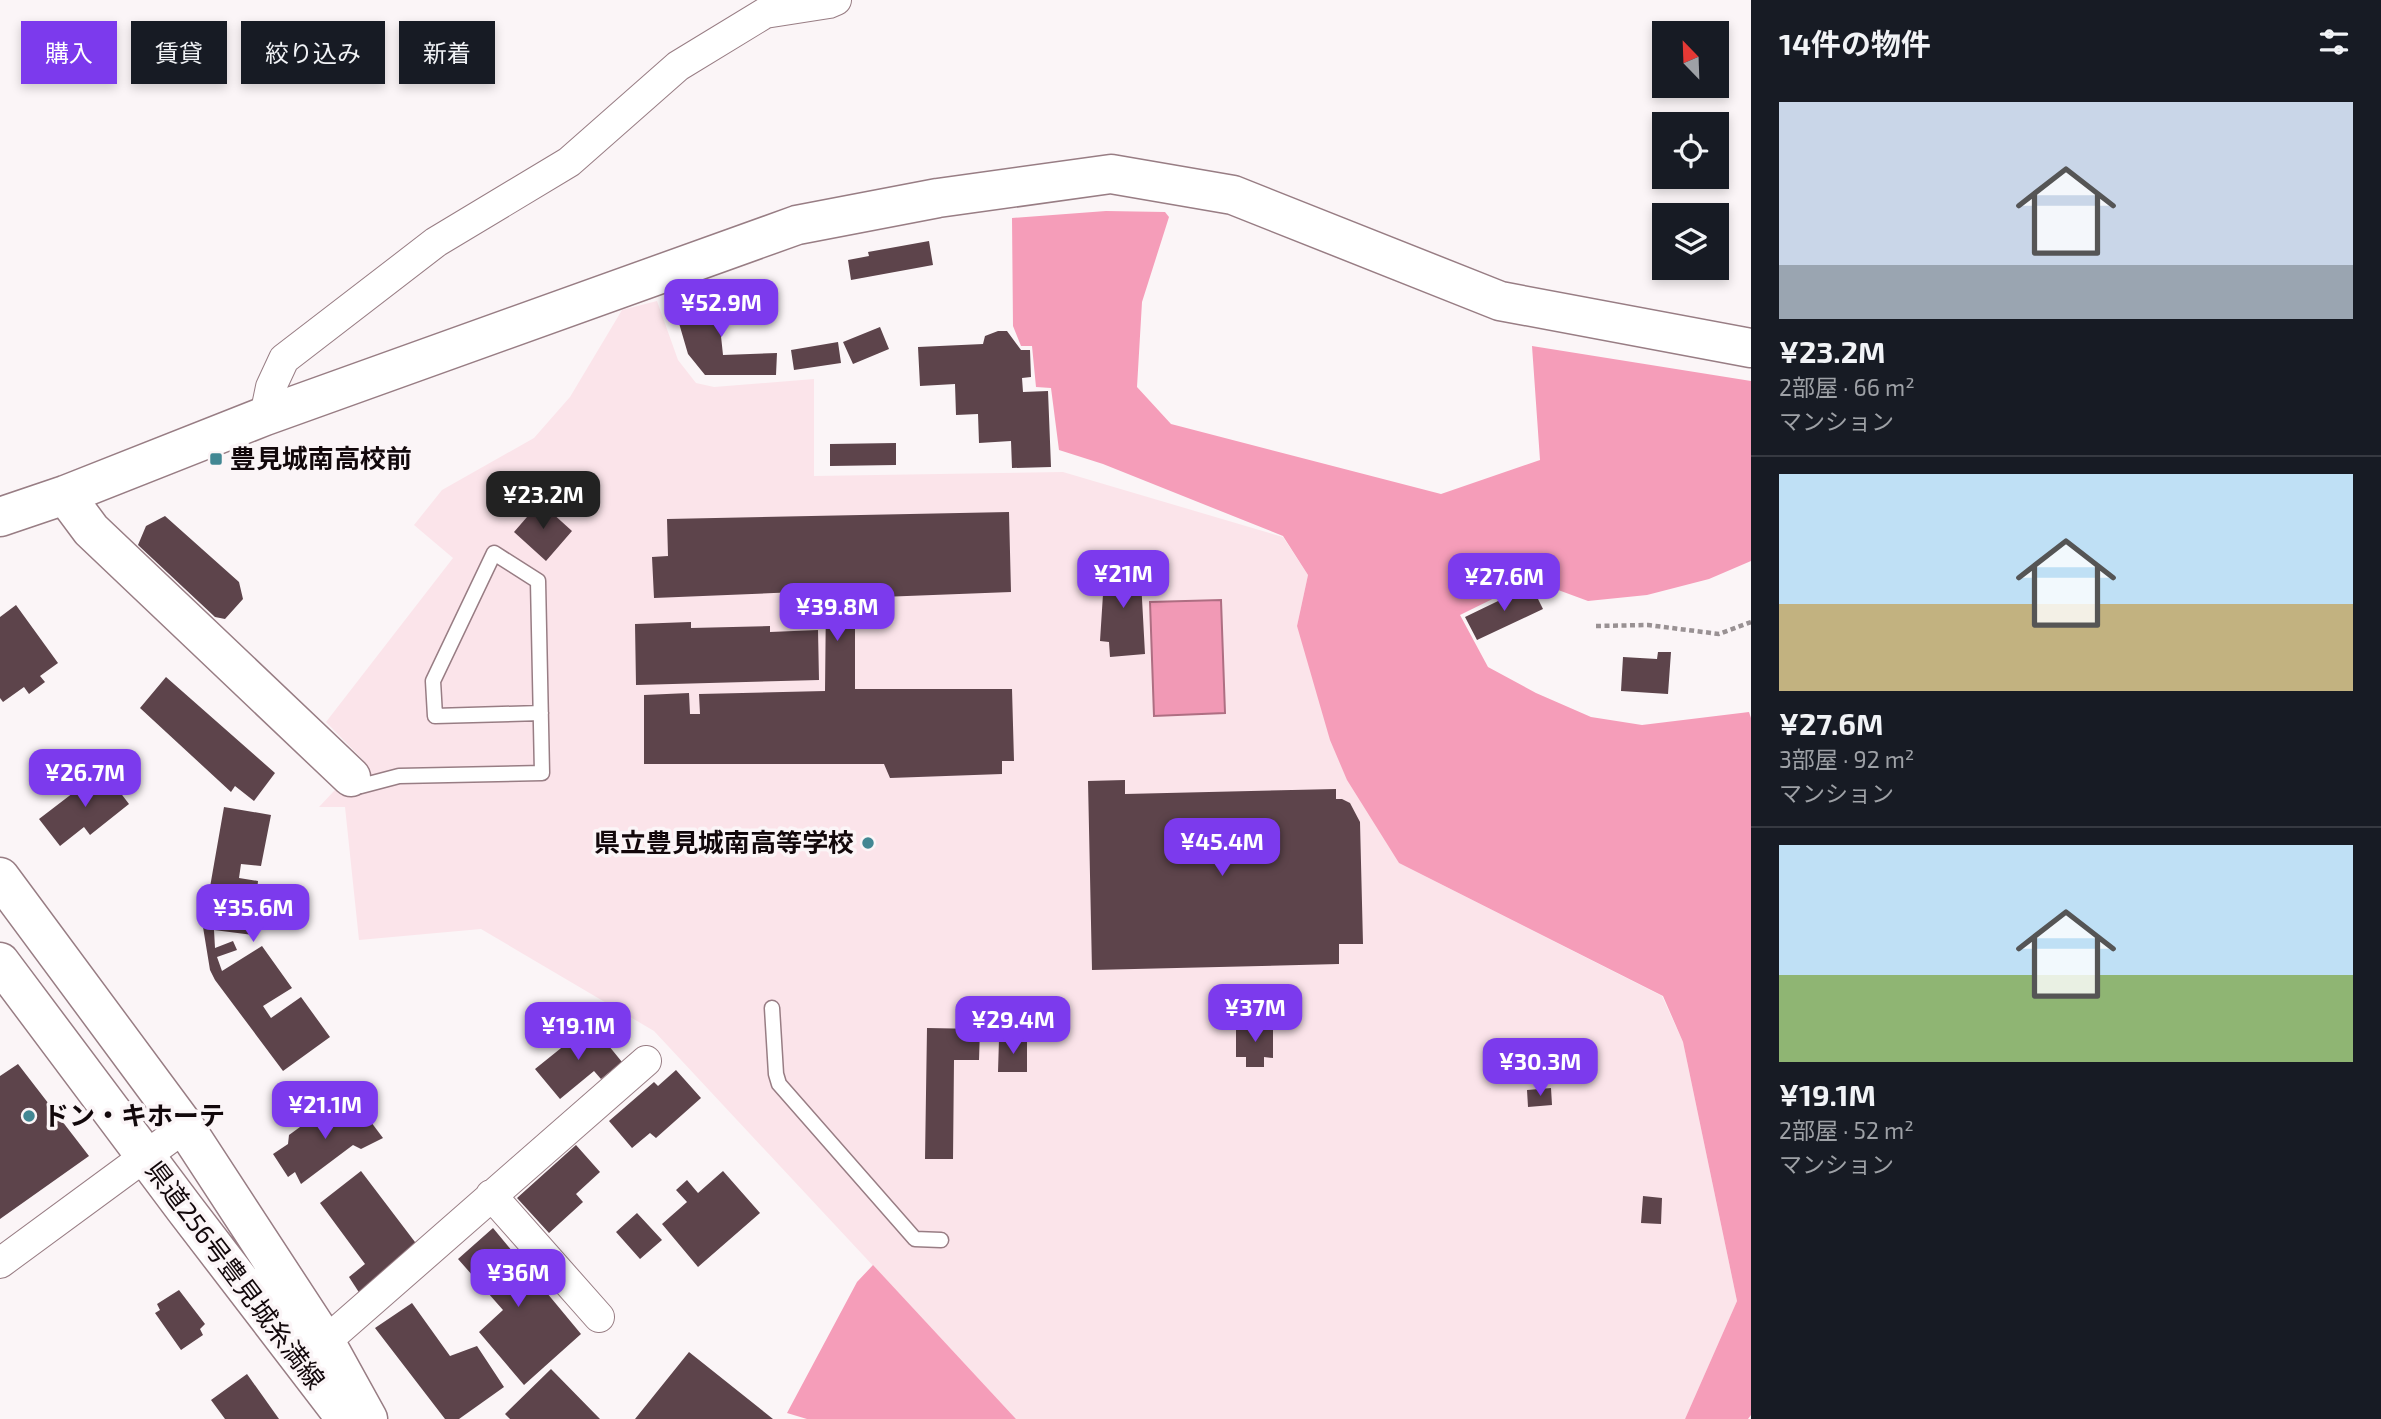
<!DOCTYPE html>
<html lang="ja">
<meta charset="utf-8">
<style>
:root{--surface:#171b24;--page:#20242c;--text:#f1f3f6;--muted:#9ea1a6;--line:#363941;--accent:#7c3aed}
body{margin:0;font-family:"Exo 2","Noto Sans JP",sans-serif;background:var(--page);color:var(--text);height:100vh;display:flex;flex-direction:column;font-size:26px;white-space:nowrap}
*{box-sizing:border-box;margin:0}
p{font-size:23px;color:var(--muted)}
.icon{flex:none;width:38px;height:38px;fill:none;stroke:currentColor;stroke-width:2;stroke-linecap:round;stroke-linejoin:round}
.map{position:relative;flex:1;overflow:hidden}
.sheet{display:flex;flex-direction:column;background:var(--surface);width:630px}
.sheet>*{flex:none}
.banner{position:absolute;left:21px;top:21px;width:665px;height:63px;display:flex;gap:14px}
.needle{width:46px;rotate:337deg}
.tools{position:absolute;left:1652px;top:21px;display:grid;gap:14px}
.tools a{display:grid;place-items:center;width:77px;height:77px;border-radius:0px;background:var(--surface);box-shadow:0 4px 10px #0003;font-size:35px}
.price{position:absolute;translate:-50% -60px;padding:0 16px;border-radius:14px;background:var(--accent);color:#fff;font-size:23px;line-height:46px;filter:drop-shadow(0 2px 4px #0008)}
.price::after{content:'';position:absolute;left:50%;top:42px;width:21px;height:16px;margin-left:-10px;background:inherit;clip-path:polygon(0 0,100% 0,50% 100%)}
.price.active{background:#222;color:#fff}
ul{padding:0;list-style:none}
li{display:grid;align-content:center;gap:14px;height:371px;padding:0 28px}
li+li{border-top:2px solid var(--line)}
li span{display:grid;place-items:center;height:217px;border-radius:0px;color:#555}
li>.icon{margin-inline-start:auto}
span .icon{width:126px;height:126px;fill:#fffc;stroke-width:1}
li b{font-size:30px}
h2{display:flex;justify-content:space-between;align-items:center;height:84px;padding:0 28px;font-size:30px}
.pill{padding:0 24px;border-radius:0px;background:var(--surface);box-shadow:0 4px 10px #0003;font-size:24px;line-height:63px}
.pill.active{background:var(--accent);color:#fff}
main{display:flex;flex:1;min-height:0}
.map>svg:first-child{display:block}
</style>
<main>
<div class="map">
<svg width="1751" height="1419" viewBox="0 0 1751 1419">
<rect width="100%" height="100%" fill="#fbf5f7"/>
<path fill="#fbe4ea" d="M657,301L678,360L696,383L714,387L814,379V476L1063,472L1283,537L1308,575L1297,626L1399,863L1662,996L1683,1042L1737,1301L1685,1419H1016L654,1031L481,929L359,940L345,807H319L363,760L326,722L453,558L414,525L442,490L534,438L570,397L622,310Z"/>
<path fill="#f59db9" d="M1106,211L1165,212L1169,217L1142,302L1137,387L1171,424L1441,494L1540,460L1532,346L1751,381V561L1709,579L1647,595L1588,601L1531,580L1460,615L1488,667L1536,693L1591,717L1642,725L1749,712L1751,718V1415L1748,1419H1685L1737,1301L1683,1042L1663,996L1399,863L1347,780L1330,740L1297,626L1308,575L1283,536L1103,464L1059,450L1051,388L1036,387L1032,346H1021L1013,326L1012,218Z
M873,1265L1016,1419H807L787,1413L857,1282Z"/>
<path fill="#f199b5" stroke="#ae6e82" stroke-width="2" d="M1221,600L1225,713L1154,716L1150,602Z"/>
<path fill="#5d444b" d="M929,241L933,265L851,280L848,260L869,256L868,252Z
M745,289L753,310L719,317L723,355L777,353L776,375H705L688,354L676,313Z
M880,327L889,349L853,364L843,342Z
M998,331H1007L1021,350H1030L1031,377L1022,378L1023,392L1048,391L1051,467L1012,468L1011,441L979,443L978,414L956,415L955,384L920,386L918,347L983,344L985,336Z
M838,342L841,363L794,370L791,350Z
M896,443V465L830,466V444Z
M540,502L572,531L546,561L514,532Z
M1009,512L1011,592L855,598V689H1012L1014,761H1002V774L890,778L884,764H644V695L689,693L690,714H700L699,694L825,691L826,598L821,591L654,598L652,557L668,556L667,519Z
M165,516L239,582L243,599L225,619L215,617L138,545L146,526Z
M1140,562L1145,654L1110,657L1109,642L1100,641L1105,563Z
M1531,585L1543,609L1477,640L1465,617Z
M16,605L58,663L40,676L45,682L29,694L24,687L3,702L0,698V617Z
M691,622V628L770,626V632L818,630L819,680L636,685L635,624Z
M1658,652H1671L1668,694L1621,691L1623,657L1657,659Z
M166,677L275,773L254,801L235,786L231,792L140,708Z
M103,770L129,804L90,835L84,827L60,846L39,819Z
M1125,780V794L1336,789V799H1342L1350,803L1360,822L1363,944H1339V964L1092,970L1088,781Z
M224,807L271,815L261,866L241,864L239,878L258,881L253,935L214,930L215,948L233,941L237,950L217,957L222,971L262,946L292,988L263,1006L271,1018L301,997L330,1037L283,1071L215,980L210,970L203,927Z
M591,1024L622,1062L601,1079L594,1071L560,1099L535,1069Z
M1236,1024L1273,1025V1058L1264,1057V1067H1246V1057H1236Z
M927,1028L980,1029L979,1060H954L953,1159H925Z
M999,1039H1027V1072H998Z
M18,1064L89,1156L0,1219V1076Z
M676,1070L701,1098L656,1138L650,1133L632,1148L609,1121L654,1082L658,1086Z
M1551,1088L1552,1105L1528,1107L1527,1090Z
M333,1103L344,1108L351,1119L365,1114L383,1138L361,1149L353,1145L301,1184L295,1172L288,1177L273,1154L288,1144L289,1135Z
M576,1145L600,1172L576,1194L583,1202L549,1233L517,1198Z
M361,1171L418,1246L360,1294L349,1277L365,1264L320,1203Z
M723,1171L760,1213L698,1267L662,1224L687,1202L676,1190L687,1180L698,1193Z
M1643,1196L1662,1198L1661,1224L1641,1223Z
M637,1213L662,1240L640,1259L616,1232Z
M493,1228L581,1334L524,1385L479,1332L503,1310L458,1259Z
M179,1290L205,1324L200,1329L203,1335L181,1350L155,1313L160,1310L157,1304Z
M412,1303L450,1356L477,1346L504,1387L459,1419H445L375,1328Z
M689,1352L773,1419H635Z
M551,1369L600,1419H510L505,1414Z
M247,1374L279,1419H225L211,1400Z"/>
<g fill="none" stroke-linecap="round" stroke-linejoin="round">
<g stroke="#987d84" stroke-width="17">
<path id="lane" d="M361,786L399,776L542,773L538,581L494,553L433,681L435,716L541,713
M772,1008L776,1074L779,1084L915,1239L941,1240"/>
</g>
<g stroke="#987d84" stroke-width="32">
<path id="street" d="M265,416L271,387L284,359L436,242L569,162L678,66L765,13L829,3L836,0
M491,1195L599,1317
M0,1263L185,1127
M309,1356L646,1061"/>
</g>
<g stroke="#987d84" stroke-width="41">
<path id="secondary" d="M65,495L91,530L351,777
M0,517L65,495L265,416L797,225L938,198L1111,174L1233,195L1500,301L1751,348
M0,877L185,1127L326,1343L368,1419
M0,962L185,1209L346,1419"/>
</g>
<path stroke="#999193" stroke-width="4.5" stroke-dasharray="5 3.5" stroke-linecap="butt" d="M1596,626L1648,625L1719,634L1751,622"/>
<use href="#lane" stroke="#fff" stroke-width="14"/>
<use href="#street" stroke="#fff" stroke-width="30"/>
<use href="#secondary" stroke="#fff" stroke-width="38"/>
</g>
<g fill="#428793" stroke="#fbf5f7" stroke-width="2.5">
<rect x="209" y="452" width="14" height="14" rx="3.5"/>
<circle cx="868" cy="843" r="7"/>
<circle cx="29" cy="1116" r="7"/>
</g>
<g text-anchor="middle" stroke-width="7" stroke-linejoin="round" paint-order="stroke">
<g font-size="26" font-weight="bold" fill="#12080b" stroke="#fbf5f7" text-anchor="start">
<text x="230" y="468">豊見城南高校前</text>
<text x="854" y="852" text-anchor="end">県立豊見城南高等学校</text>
<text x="43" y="1125">ドン・キホーテ</text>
</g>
<g font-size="26" fill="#12080b" stroke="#fbf5f7">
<text transform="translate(235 1275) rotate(53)" y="9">県道256号豊見城糸満線</text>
</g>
</g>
</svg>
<div class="tools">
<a><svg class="needle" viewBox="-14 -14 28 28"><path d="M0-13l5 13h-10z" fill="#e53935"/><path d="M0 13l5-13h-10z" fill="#9ea1a6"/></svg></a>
<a><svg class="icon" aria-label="locate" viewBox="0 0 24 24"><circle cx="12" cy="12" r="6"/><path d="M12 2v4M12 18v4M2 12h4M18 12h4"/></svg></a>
<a><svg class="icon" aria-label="layers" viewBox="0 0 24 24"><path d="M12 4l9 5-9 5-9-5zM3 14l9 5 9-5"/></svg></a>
</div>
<b class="price" style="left:721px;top:339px">¥52.9M</b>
<b class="price active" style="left:543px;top:531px">¥23.2M</b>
<b class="price" style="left:1123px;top:610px">¥21M</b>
<b class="price" style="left:1504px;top:613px">¥27.6M</b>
<b class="price" style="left:837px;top:643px">¥39.8M</b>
<b class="price" style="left:85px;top:809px">¥26.7M</b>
<b class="price" style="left:1222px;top:878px">¥45.4M</b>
<b class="price" style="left:253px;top:944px">¥35.6M</b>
<b class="price" style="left:1255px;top:1044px">¥37M</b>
<b class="price" style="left:1013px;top:1056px">¥29.4M</b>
<b class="price" style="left:578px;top:1062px">¥19.1M</b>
<b class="price" style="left:1540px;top:1098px">¥30.3M</b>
<b class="price" style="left:325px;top:1141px">¥21.1M</b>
<b class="price" style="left:518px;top:1309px">¥36M</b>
<div class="banner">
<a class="pill active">購入</a>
<a class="pill">賃貸</a>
<a class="pill">絞り込み</a>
<a class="pill">新着</a>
</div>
</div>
<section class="sheet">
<h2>14件の物件<svg class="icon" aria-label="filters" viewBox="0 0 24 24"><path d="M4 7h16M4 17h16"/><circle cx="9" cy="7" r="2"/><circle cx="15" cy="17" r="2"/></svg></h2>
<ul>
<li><span style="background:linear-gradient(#c9d6e8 75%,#9aa5b1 0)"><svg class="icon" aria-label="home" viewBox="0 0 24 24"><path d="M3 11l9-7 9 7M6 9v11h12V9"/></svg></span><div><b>¥23.2M</b><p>2部屋 · 66 m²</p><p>マンション</p></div></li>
<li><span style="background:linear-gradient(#bfe0f5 60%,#c2b280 0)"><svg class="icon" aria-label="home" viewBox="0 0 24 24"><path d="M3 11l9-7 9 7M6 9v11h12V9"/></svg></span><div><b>¥27.6M</b><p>3部屋 · 92 m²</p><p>マンション</p></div></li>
<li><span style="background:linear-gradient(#bfe0f5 60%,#8fb573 0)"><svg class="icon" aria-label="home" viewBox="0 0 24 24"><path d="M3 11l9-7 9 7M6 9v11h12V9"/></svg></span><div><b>¥19.1M</b><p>2部屋 · 52 m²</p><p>マンション</p></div></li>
</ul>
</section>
</main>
